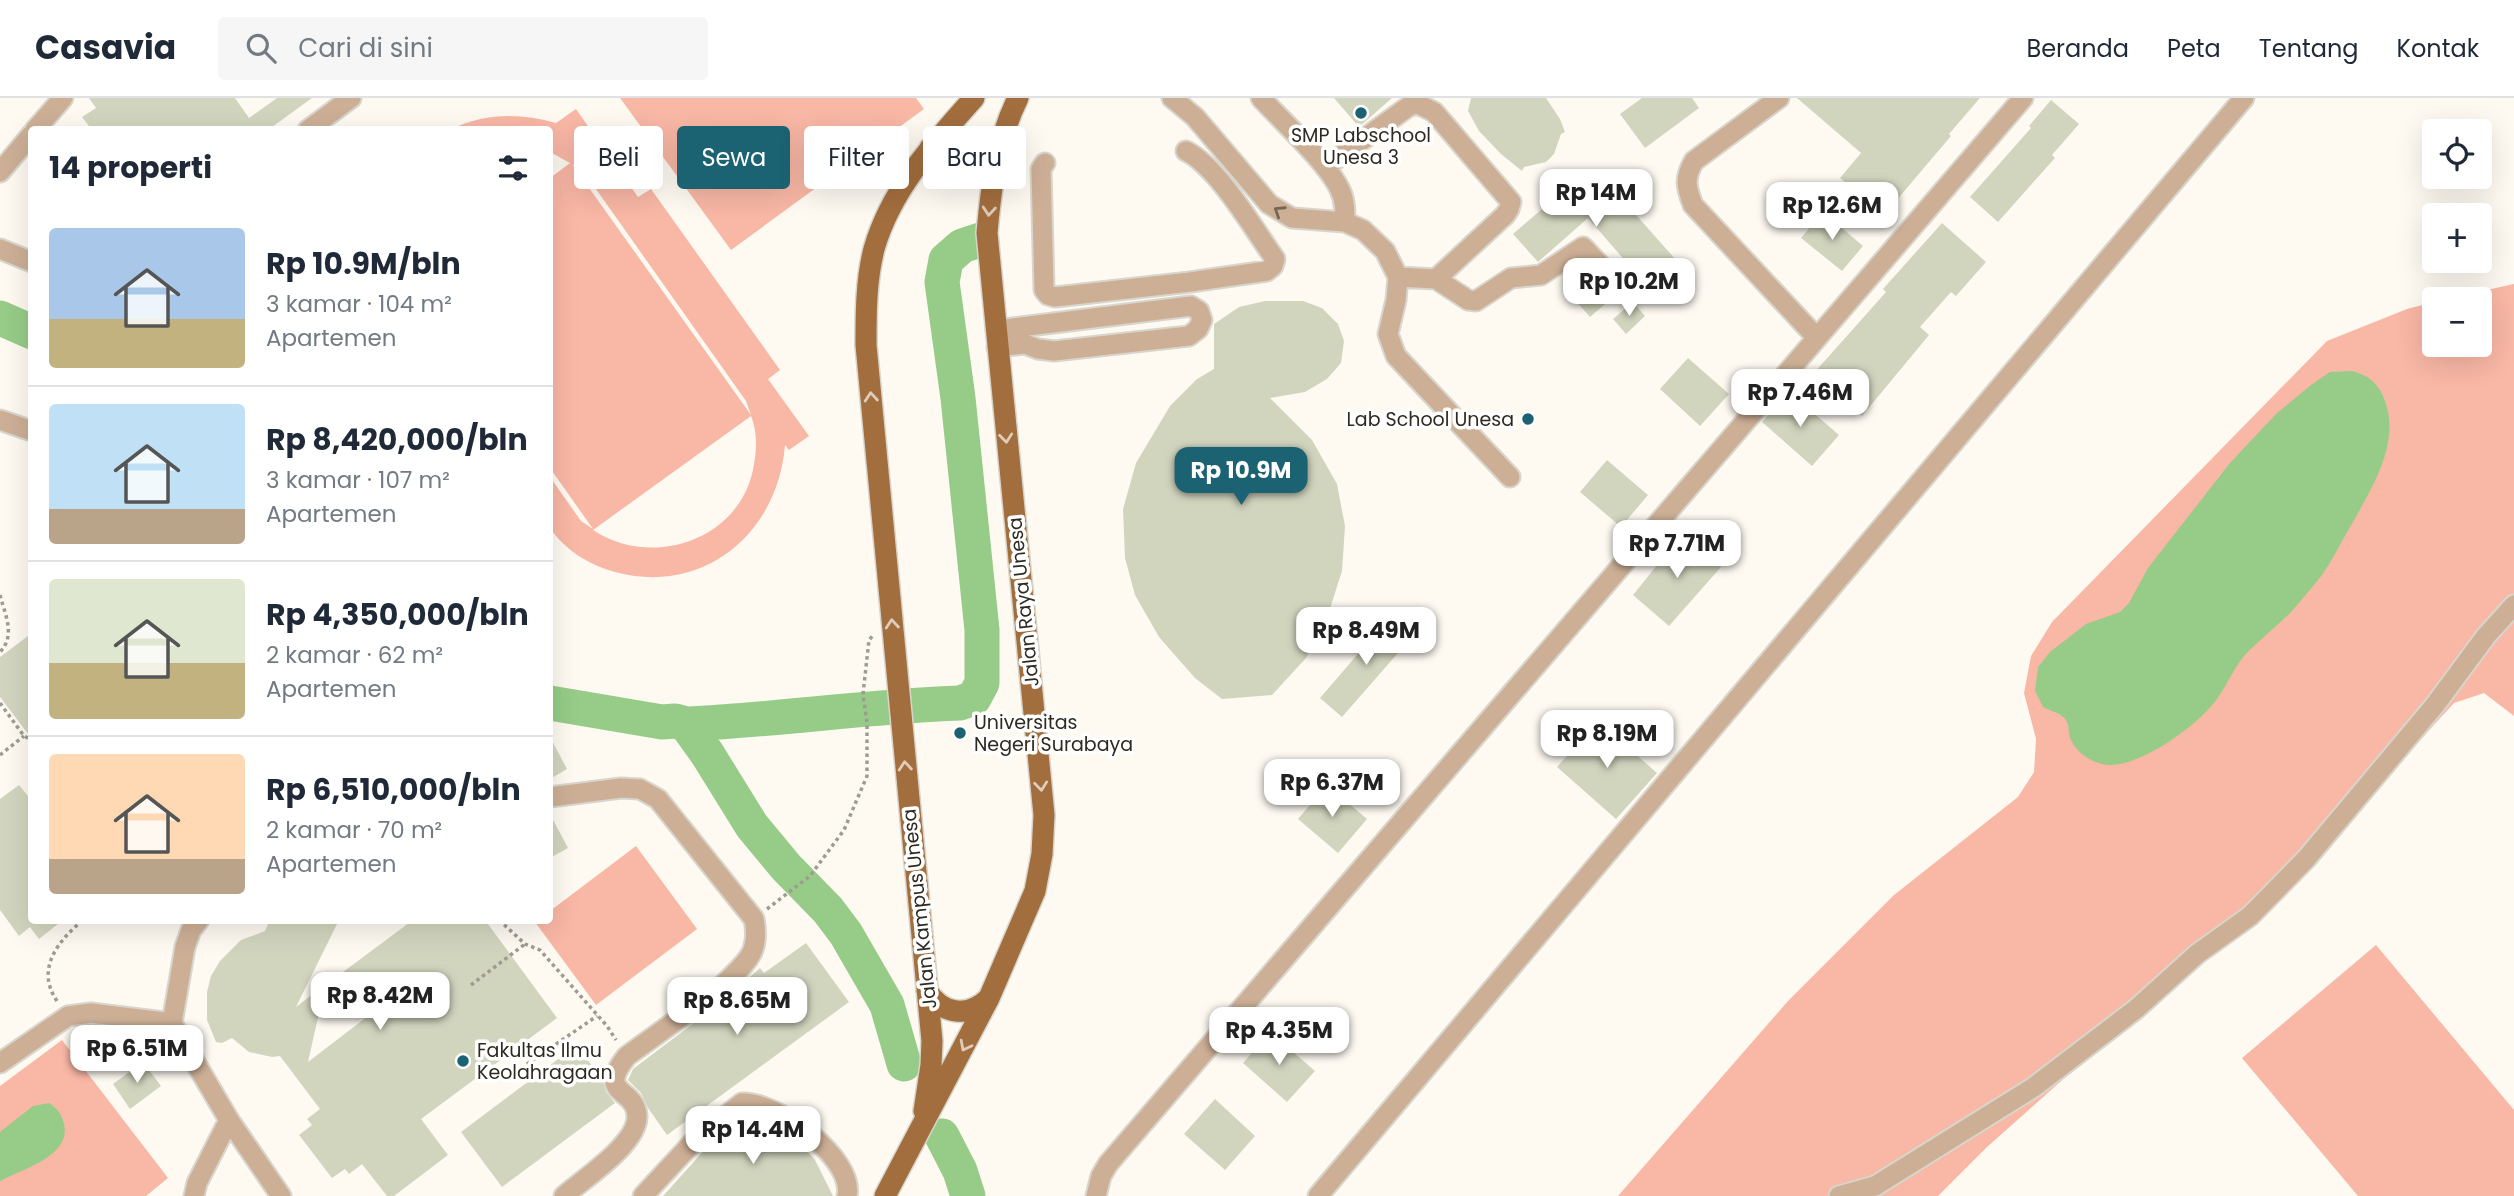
<!DOCTYPE html>
<html lang="id">
<meta charset="utf-8">
<style>
:root{--surface:#fff;--page:#f6f6f7;--text:#1f2937;--muted:#747a83;--line:#e0e1e3;--accent:#1b6272}
body{margin:0;font-family:Poppins,sans-serif;background:var(--page);color:var(--text);height:100vh;display:flex;flex-direction:column;font-size:26px;white-space:nowrap}
*{box-sizing:border-box;margin:0}
p{font-size:23px;color:var(--muted)}
.icon{flex:none;width:38px;height:38px;fill:none;stroke:currentColor;stroke-width:2;stroke-linecap:round;stroke-linejoin:round}
.map{position:relative;flex:1;overflow:hidden}
.panel{position:absolute;left:28px;top:28px;width:525px;height:798px;display:flex;flex-direction:column;background:var(--surface);border-radius:7px;box-shadow:0 7px 28px #0002}
.panel>*{flex:none}
.hud{position:absolute;left:574px;top:28px;width:665px;height:63px;display:flex;gap:14px}
.tools{position:absolute;left:2422px;top:21px;display:grid;gap:14px}
.tools a{display:grid;place-items:center;width:70px;height:70px;border-radius:7px;background:var(--surface);box-shadow:0 7px 28px #0002;font-size:35px}
.price{position:absolute;translate:-50% -60px;padding:0 16px;border-radius:14px;background:#fff;color:#222;font-size:23px;line-height:46px;filter:drop-shadow(0 2px 4px #0008)}
.price::after{content:'';position:absolute;left:50%;top:42px;width:21px;height:16px;margin-left:-10px;background:inherit;clip-path:polygon(0 0,100% 0,50% 100%)}
.price.selected{background:var(--accent);color:#fff}
ul{padding:0;list-style:none}
li{display:flex;align-items:center;gap:21px;height:175px;padding:0 21px}
li+li{border-top:2px solid var(--line)}
li span{display:grid;place-items:center;flex:none;width:196px;height:140px;border-radius:7px;color:#555}
li>.icon{margin-inline-start:auto}
span .icon{width:84px;height:84px;fill:#fffc;stroke-width:1}
li b{font-size:30px}
h2{display:flex;justify-content:space-between;align-items:center;height:84px;padding:0 21px;font-size:30px}
.pill{padding:0 24px;border-radius:7px;background:var(--surface);box-shadow:0 7px 28px #0002;font-size:24px;line-height:63px}
.pill.selected{background:var(--accent);color:#fff}
header{display:flex;align-items:center;gap:42px;box-sizing:border-box;height:98px;padding:0 35px;background:var(--surface);border-bottom:2px solid var(--line)}
header strong{font-size:33px}
nav{display:flex;gap:38px;margin-inline-start:auto;font-size:24px}
.search{width:490px;height:63px;background:var(--page);display:flex;align-items:center;gap:18px;box-sizing:border-box;padding:0 24px;border-radius:7px;color:var(--muted);font-size:26px}
.map>svg:first-child{display:block}
</style>
<header>
<strong>Casavia</strong>
<div class="search"><svg class="icon" aria-label="search" viewBox="0 0 24 24"><circle cx="10" cy="10" r="6"/><path d="M15 15l6 6"/></svg>Cari di sini</div>
<nav><a>Beranda</a><a>Peta</a><a>Tentang</a><a>Kontak</a></nav>
</header>
<div class="map">
<svg width="2514" height="1098" viewBox="0 0 2514 1098">
<rect width="100%" height="100%" fill="#fefaf2"/>
<path fill="#f9b7a5" fill-rule="evenodd" d="M620,0H916L924,11L731,152Z
M576,11L638,99L651,91L780,272L768,281L809,338L789,352L785,347C778,435 704,498 615,474C589,467 565,452 550,430V379L581,423L593,431L550,370V80L570,65L550,54V32L452,31C485,15 520,15 556,25ZM572,66L586,77L746,303L751,317ZM751,318C757,332 757,350 754,366C743,441 653,472 593,432Z
M2514,186V618L2484,595L2454,605L2260,817L2161,894L1987,1049L1938,1098H1618L1788,903L1894,797L2018,699L2034,674L2036,641L2024,595L2031,558L2052,524L2327,243L2407,211L2434,204V247H2480V201H2446Z
M636,748L697,831L596,907L535,824L550,822V813Z
M2376,847L2514,1012V1098H2358L2242,960Z
M62,942L168,1080L146,1098H0V988Z"/>
<path fill="#96cc87" d="M2351,273C2368,276 2380,287 2385,303C2401,347 2370,393 2349,431C2340,446 2332,463 2322,477C2312,489 2302,502 2291,514C2276,529 2259,542 2244,558C2234,570 2228,585 2219,598C2202,625 2142,668 2109,667C2094,666 2077,656 2071,642C2067,633 2071,624 2062,618C2057,614 2048,612 2043,609L2035,593L2038,569L2050,554L2086,526L2120,514L2129,505L2148,470L2230,365L2276,316L2311,287L2330,274Z
M49,1005C58,1011 61,1015 64,1026C72,1058 22,1071 0,1083V1034L33,1008Z"/>
<g fill="none" stroke-linecap="round" stroke-linejoin="round">
<path stroke="#96cc87" stroke-width="35" d="M0,220L32,234
M550,605L662,624L675,623L686,626L708,657L752,728L786,769L828,812L846,836L887,907L904,966
M686,626C778,622 868,608 960,605L974,600L982,585V532L958,300L942,184L946,162L962,148L980,142
M942,1038L960,1073L968,1098"/>
</g>
<path fill="#d2d5be" d="M89,0H235L249,20L277,0H312L268,32H92L82,19L96,10Z
M1334,0H1392L1359,29Z
M1471,0H1546L1560,21L1565,34L1561,36L1554,56L1546,64L1524,69L1522,73L1501,56L1479,33L1468,13Z
M1642,0H1692L1699,10L1645,50L1620,16Z
M1797,0H1980L1949,36L1951,38L1884,117L1840,80L1861,55Z
M2051,2L2079,26L2052,57L2055,60L1998,124L1970,99L2031,30L2029,28Z
M1583,76L1604,100L1614,92L1676,162L1647,188L1588,120L1538,164L1513,136Z
M1823,114L1863,148L1842,173L1801,140Z
M1942,125L1986,164L1956,198L1951,194L1920,229L1929,237L1862,318L1813,276L1886,194L1883,191Z
M1584,181L1605,206L1590,219L1568,194Z
M1265,203H1303L1322,210L1338,226L1344,243L1341,265L1327,281L1305,294L1270,300L1312,342L1337,386L1345,428L1342,473L1326,523L1306,560L1272,597L1222,601L1195,580L1159,539L1135,497L1125,460L1123,411L1136,365L1170,308L1197,281L1214,271V226L1239,209Z
M1633,204L1645,218L1626,236L1613,221Z
M1688,260L1729,296L1700,328L1660,291Z
M1788,293L1839,337L1812,368L1762,324Z
M1607,362L1648,397L1621,429L1580,394Z
M1682,436L1721,469L1669,528L1633,497Z
M1389,520L1412,539L1342,619L1320,600Z
M32,535V641L0,599V559Z
M1598,623L1657,675L1616,721L1557,669Z
M550,639L567,671L550,681Z
M19,687L32,703V822H63L39,841L30,829L19,838L0,812V701Z
M1327,687L1367,721L1338,755L1298,721Z
M550,716L568,750L550,760Z
M270,822H339L296,909L318,892L319,915L308,964L372,915L343,874L413,822H485L557,920L421,1021L448,1057L394,1098H387L362,1066L349,1076L345,1071L332,1080L299,1037L312,1027L307,1021L320,1011L280,958L272,959L249,954L232,940L222,945L216,944L207,922V894L211,878L220,863L241,842L265,833Z
M806,845L849,904L667,1037L648,1010L641,995L628,982L633,971L707,915L711,905L705,896L708,893L716,902H724L760,870L764,875Z
M1270,934L1315,973L1287,1004L1243,965Z
M577,947L603,983L606,994L615,1005L502,1089L461,1034Z
M143,964L161,988L130,1011L113,986Z
M1215,1001L1255,1038L1225,1072L1184,1036Z
M750,1018L775,1028L800,1045L815,1062L833,1098H663L708,1048L742,1020Z"/>
<g fill="none" stroke-linecap="round" stroke-linejoin="round">
<g stroke="#d8d5cc" stroke-width="23">
<path id="minor" d="M1172,0L1195,19L1269,106L1292,120L1345,124L1363,132L1385,153L1398,179L1396,202L1388,236L1396,258L1510,379
M1261,0C1282,23 1328,65 1340,92C1345,102 1345,113 1345,124
M1779,0L1694,63C1684,80 1686,89 1693,107L1817,240
M35,32L63,0
M308,32L351,0
M1045,65L1041,71L1044,192L1048,197L1055,199L1190,184L1267,173L1273,168L1275,161C1253,130 1218,69 1186,53
M1325,69L1412,6L1420,7L1434,14L1511,104L1509,111L1505,117L1436,181
M0,74L32,36
M0,151L32,164
M1398,179L1436,181L1468,202L1476,203L1511,180L1541,177L1583,149L1622,190
M996,232L1191,208L1199,213L1202,222L1198,231L1189,238L1054,253L1038,251L1025,246L997,249
M0,322L32,333
M550,699L621,690L640,691L658,701L754,821C761,858 744,865 720,890
M199,822L191,832L185,849L172,925L229,1022L281,1098
M0,965L68,918L91,915L172,925
M194,1098L197,1085L229,1022
M564,1098C583,1081 638,1046 637,1018C636,989 595,998 627,958L699,906
M643,1098L694,1043L742,1005C776,1003 855,1060 847,1098
M1096,1098L1101,1078L1108,1066L2023,0
M1318,1098L2244,0
M1839,1098L1875,1088L2034,989L2136,911L2197,856L2250,818L2306,761L2435,607L2486,538L2514,507"/>
</g>
<g stroke="#d8d5cc" stroke-width="24">
<path id="major" d="M930,50C958,44 973,47 995,66
M927,893C943,917 968,920 989,900
M924,1013L931,967L932,943L866,247C866,216 866,182 874,151C891,91 934,45 974,0
M885,1098L989,900L1035,793L1042,756L1044,717L987,135C991,89 997,42 1018,0"/>
</g>
<path stroke="#9f9b93" stroke-width="3.5" stroke-dasharray="3.5 3.5" stroke-linecap="butt" d="M0,497C5,517 16,537 0,554
M0,605L24,638L32,642
M0,657L24,638
M767,811L810,778L844,732L867,678V625L863,596L869,542L874,536
M499,822L525,846L540,852L607,928L616,942
M471,887L525,846
M57,903C35,871 58,843 83,822
M527,966L597,918"/>
<use href="#minor" stroke="#cdaf96" stroke-width="19"/>
<use href="#major" stroke="#a36e3e" stroke-width="21"/>
</g>
<defs><path id="oneway-chevron" d="M-2-3.5L2.5 0L-2 3.5" fill="none" stroke-width="1.6" stroke-linecap="round" stroke-linejoin="round" transform="scale(1.75)"/></defs>
<g stroke="#dfccbb">
<use href="#oneway-chevron" transform="translate(989 113) rotate(95)"/>
<use href="#oneway-chevron" transform="translate(871 299) rotate(-95)"/>
<use href="#oneway-chevron" transform="translate(1006 340) rotate(84)"/>
<use href="#oneway-chevron" transform="translate(892 526) rotate(-95)"/>
<use href="#oneway-chevron" transform="translate(905 668) rotate(-95)"/>
<use href="#oneway-chevron" transform="translate(1041 688) rotate(84)"/>
<use href="#oneway-chevron" transform="translate(965 948) rotate(117)"/>
</g>
<use stroke="#756656" href="#oneway-chevron" transform="translate(1279 113) rotate(-147)"/>
<g fill="#1b6272" stroke="#fff" stroke-width="2.5">
<circle cx="1361" cy="15" r="7"/>
<circle cx="1528" cy="321" r="7"/>
<circle cx="960" cy="635" r="7"/>
<circle cx="463" cy="963" r="7"/>
</g>
<g text-anchor="middle" stroke-width="7" stroke-linejoin="round" paint-order="stroke">
<g font-size="19" fill="#2d2a21" stroke="#fff" text-anchor="start">
<text x="1361" y="44" text-anchor="middle">SMP Labschool<tspan x="1361" dy="22">Unesa 3</tspan></text>
<text x="1514" y="328" text-anchor="end">Lab School Unesa</text>
<text x="974" y="631">Universitas<tspan x="974" dy="22">Negeri Surabaya</tspan></text>
<text x="477" y="959">Fakultas Ilmu<tspan x="477" dy="22">Keolahragaan</tspan></text>
</g>
<g font-size="19" fill="#2d2a21" stroke="#fff">
<text transform="translate(1023 504) rotate(-96)" y="7">Jalan Raya Unesa</text>
<text transform="translate(919 811) rotate(-96)" y="7">Jalan Kampus Unesa</text>
</g>
</g>
</svg>
<div class="tools">
<a><svg class="icon" aria-label="locate" viewBox="0 0 24 24"><circle cx="12" cy="12" r="6"/><path d="M12 2v4M12 18v4M2 12h4M18 12h4"/></svg></a>
<a>+</a>
<a>−</a>
</div>
<b class="price" style="left:1596px;top:131px">Rp 14M</b>
<b class="price" style="left:1832px;top:144px">Rp 12.6M</b>
<b class="price" style="left:1629px;top:220px">Rp 10.2M</b>
<b class="price" style="left:1800px;top:331px">Rp 7.46M</b>
<b class="price selected" style="left:1241px;top:409px">Rp 10.9M</b>
<b class="price" style="left:1677px;top:482px">Rp 7.71M</b>
<b class="price" style="left:1366px;top:569px">Rp 8.49M</b>
<b class="price" style="left:1607px;top:672px">Rp 8.19M</b>
<b class="price" style="left:1332px;top:721px">Rp 6.37M</b>
<b class="price" style="left:380px;top:934px">Rp 8.42M</b>
<b class="price" style="left:737px;top:939px">Rp 8.65M</b>
<b class="price" style="left:1279px;top:969px">Rp 4.35M</b>
<b class="price" style="left:137px;top:987px">Rp 6.51M</b>
<b class="price" style="left:753px;top:1068px">Rp 14.4M</b>
<div class="hud">
<a class="pill">Beli</a>
<a class="pill selected">Sewa</a>
<a class="pill">Filter</a>
<a class="pill">Baru</a>
</div>
<section class="panel">
<h2>14 properti<svg class="icon" aria-label="filters" viewBox="0 0 24 24"><path d="M4 7h16M4 17h16"/><circle cx="9" cy="7" r="2"/><circle cx="15" cy="17" r="2"/></svg></h2>
<ul>
<li><span style="background:linear-gradient(#a9c7e8 65%,#c2b280 0)"><svg class="icon" aria-label="home" viewBox="0 0 24 24"><path d="M3 11l9-7 9 7M6 9v11h12V9"/></svg></span><div><b>Rp 10.9M/bln</b><p>3 kamar · 104 m²</p><p>Apartemen</p></div></li>
<li><span style="background:linear-gradient(#bfe0f5 75%,#b9a48a 0)"><svg class="icon" aria-label="home" viewBox="0 0 24 24"><path d="M3 11l9-7 9 7M6 9v11h12V9"/></svg></span><div><b>Rp 8,420,000/bln</b><p>3 kamar · 107 m²</p><p>Apartemen</p></div></li>
<li><span style="background:linear-gradient(#dfe7d0 60%,#c2b280 0)"><svg class="icon" aria-label="home" viewBox="0 0 24 24"><path d="M3 11l9-7 9 7M6 9v11h12V9"/></svg></span><div><b>Rp 4,350,000/bln</b><p>2 kamar · 62 m²</p><p>Apartemen</p></div></li>
<li><span style="background:linear-gradient(#ffd9b3 75%,#b9a48a 0)"><svg class="icon" aria-label="home" viewBox="0 0 24 24"><path d="M3 11l9-7 9 7M6 9v11h12V9"/></svg></span><div><b>Rp 6,510,000/bln</b><p>2 kamar · 70 m²</p><p>Apartemen</p></div></li>
</ul>
</section>
</div>
